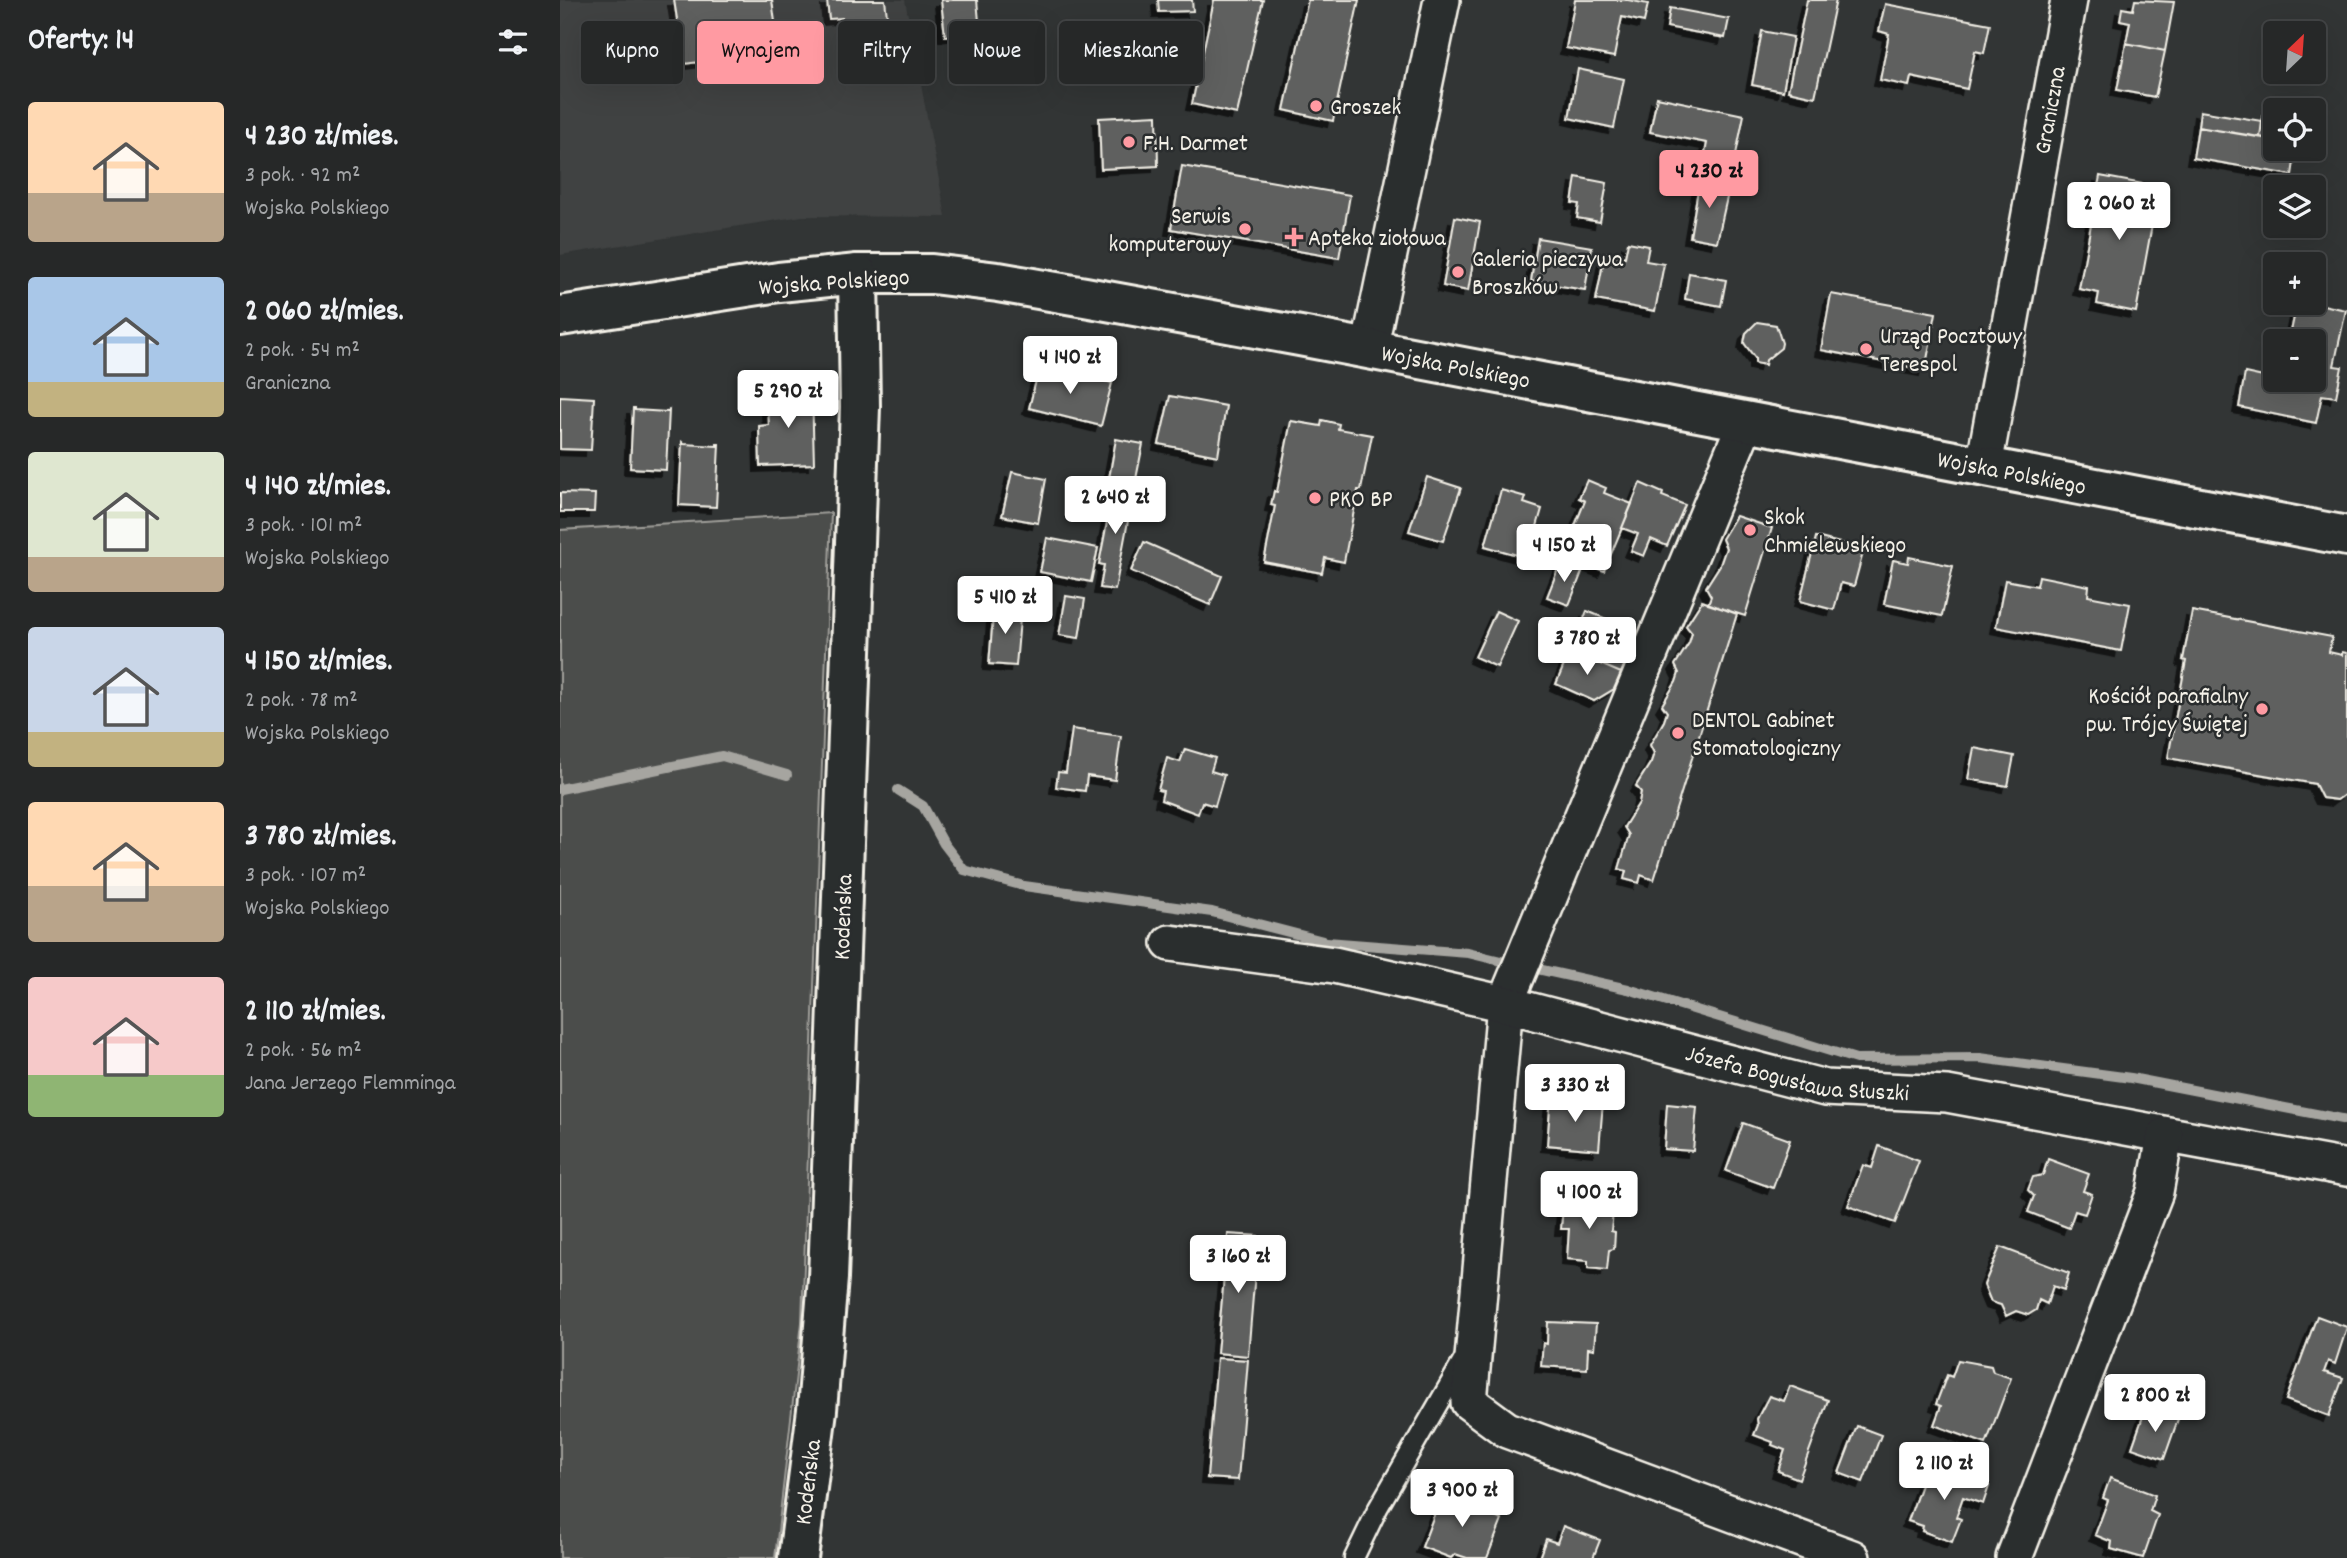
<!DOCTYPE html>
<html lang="pl">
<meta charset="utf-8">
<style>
:root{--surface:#262828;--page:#2e3030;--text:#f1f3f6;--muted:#a4a6a8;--line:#424445;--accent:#ff9aa2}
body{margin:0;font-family:Dekko,sans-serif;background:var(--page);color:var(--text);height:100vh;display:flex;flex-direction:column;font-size:26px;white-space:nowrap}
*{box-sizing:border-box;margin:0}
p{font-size:23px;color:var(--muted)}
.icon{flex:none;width:38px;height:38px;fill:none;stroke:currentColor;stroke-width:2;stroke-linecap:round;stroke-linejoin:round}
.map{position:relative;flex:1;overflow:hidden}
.panel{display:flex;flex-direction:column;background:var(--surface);width:560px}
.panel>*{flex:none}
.top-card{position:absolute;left:21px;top:21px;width:665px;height:63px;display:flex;gap:14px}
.needle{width:46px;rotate:25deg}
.tools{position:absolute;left:1703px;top:21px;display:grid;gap:14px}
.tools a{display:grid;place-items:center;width:63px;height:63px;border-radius:7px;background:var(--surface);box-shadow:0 7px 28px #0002,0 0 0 2px var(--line);font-size:35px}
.price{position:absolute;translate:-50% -60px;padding:0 16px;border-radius:7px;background:#fff;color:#222;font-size:23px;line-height:46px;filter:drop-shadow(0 2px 4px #0008)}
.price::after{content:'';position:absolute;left:50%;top:42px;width:21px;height:16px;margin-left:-10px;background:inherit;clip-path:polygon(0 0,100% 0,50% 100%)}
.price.selected{background:var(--accent);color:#111}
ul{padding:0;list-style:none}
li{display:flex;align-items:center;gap:21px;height:175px;padding:0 28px}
li span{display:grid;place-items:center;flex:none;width:196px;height:140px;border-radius:7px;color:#555}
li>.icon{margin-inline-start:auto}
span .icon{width:84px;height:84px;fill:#fffc;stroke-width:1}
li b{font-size:30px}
h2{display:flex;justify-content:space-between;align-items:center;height:84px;padding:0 28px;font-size:30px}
.pill{padding:0 24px;border-radius:7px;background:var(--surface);box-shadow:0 7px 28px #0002,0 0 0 2px var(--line);font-size:24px;line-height:63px}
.pill.selected{background:var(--accent);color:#111}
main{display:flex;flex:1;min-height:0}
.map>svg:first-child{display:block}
</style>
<main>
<section class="panel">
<h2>Oferty: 14<svg class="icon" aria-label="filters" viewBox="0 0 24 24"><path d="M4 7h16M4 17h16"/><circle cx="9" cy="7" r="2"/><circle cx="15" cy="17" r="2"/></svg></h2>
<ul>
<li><span style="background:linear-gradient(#ffd9b3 65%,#b9a48a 0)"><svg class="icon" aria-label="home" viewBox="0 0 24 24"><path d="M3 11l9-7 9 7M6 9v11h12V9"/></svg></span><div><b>4 230 zł/mies.</b><p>3 pok. · 92 m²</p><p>Wojska Polskiego</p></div></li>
<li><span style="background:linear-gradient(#a9c7e8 75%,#c2b280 0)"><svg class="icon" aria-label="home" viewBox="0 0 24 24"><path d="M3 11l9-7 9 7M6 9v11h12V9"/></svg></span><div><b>2 060 zł/mies.</b><p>2 pok. · 54 m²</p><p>Graniczna</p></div></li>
<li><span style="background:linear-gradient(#dfe7d0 75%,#b9a48a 0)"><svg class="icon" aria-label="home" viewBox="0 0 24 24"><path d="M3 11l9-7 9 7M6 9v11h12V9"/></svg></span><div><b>4 140 zł/mies.</b><p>3 pok. · 101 m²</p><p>Wojska Polskiego</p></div></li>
<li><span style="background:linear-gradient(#c9d6e8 75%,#c2b280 0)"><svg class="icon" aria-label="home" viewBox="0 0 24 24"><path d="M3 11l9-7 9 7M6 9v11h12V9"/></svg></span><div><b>4 150 zł/mies.</b><p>2 pok. · 78 m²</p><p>Wojska Polskiego</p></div></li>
<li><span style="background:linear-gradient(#ffd9b3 60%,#b9a48a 0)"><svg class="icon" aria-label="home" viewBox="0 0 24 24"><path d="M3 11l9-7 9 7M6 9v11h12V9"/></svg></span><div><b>3 780 zł/mies.</b><p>3 pok. · 107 m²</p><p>Wojska Polskiego</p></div></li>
<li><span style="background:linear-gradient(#f6c9c9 70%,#8fb573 0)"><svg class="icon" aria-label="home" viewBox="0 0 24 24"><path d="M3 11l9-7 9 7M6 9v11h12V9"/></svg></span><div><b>2 110 zł/mies.</b><p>2 pok. · 56 m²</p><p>Jana Jerzego Flemminga</p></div></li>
</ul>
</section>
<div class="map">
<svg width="1787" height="1558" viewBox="0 0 1787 1558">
<defs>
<filter id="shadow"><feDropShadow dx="-6" dy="6" stdDeviation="0" flood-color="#0009"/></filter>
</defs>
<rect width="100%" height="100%" fill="#323535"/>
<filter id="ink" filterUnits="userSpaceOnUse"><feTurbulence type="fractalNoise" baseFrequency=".0143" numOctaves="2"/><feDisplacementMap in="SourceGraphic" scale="14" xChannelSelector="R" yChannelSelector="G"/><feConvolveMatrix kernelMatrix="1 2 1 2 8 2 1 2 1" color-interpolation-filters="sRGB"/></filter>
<g filter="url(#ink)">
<path fill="#404242" d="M0,0H345L386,217L242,216L0,255Z"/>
<path fill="#4b4d4c" stroke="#a09f9a" stroke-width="2" d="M271,513L242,1322L215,1558H0V530Z"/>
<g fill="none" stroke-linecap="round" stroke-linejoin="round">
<path stroke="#a6a5a0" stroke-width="10" d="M0,789L162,756L227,775
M338,790L363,806L384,844L404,870L464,886L652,912L767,942L908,953L941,961
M973,968L1068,989L1296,1059L1420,1058L1571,1078L1787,1120"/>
</g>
<path fill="#5f605f" stroke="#f4f1e8" stroke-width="2" filter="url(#shadow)" d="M114,0H212L219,51L189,55L190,60H188L187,52L157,57L158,64L156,65L155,60L124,64Z
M267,0H325L330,41L286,46L282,18L269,19Z
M381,0H417L420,32L385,36Z
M598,0H632L633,11L599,12Z
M654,0H703L677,114L632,104Z
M748,0H799L773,121L724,110Z
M1015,0H1068L1088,4L1084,22L1062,17L1054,57L1006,48Z
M1247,0H1276L1255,97L1228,91Z
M1575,0L1614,2L1605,51L1566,43L1570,22L1560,20L1562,8L1573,10Z
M1325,4L1430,24L1424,53L1415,51L1407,89L1351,77L1349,86L1320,80L1329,34L1319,31Z
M1110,8L1169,19L1165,38L1107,27Z
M1202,31L1233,37L1223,91L1192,85Z
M1566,43L1605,51L1595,97L1557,90Z
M1018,69L1064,79L1054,128L1009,118Z
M1097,97L1184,115L1170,184L1140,178L1147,143L1090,132Z
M1640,111L1702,121L1700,137L1638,127Z
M597,115L598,166L541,169L539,118Z
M1703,116L1715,118V140L1700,137Z
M1638,127L1715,140V149H1736L1732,175L1633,158Z
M622,166L790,195L779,258L611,229Z
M1540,176L1599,187L1576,312L1537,304L1539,293L1519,289Z
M1016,177L1047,183L1040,222L1017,218L1019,204L1012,203Z
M1140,178L1170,184L1157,242L1130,237Z
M895,217L920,222L908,291L883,286Z
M978,238L1032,247L1025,290L971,281Z
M1068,242L1089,246L1086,261L1104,264L1095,311L1036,300L1045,253L1065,257Z
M1129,273L1166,280L1161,306L1125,299Z
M1271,294L1376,313L1365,370L1261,350Z
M1737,303H1754L1786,310L1774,366L1782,367L1776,397L1762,395L1756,423L1679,407L1685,373L1721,381L1754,380V341H1729Z
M1197,322L1216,325L1222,343L1221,348L1206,360L1205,365L1195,363V358L1184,343L1186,333Z
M480,365L552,383L541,426L469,408Z
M252,390L254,464L200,466L199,426L209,425L207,391Z
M0,396L34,398L31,450L0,449Z
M610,396L666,406L658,456L599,444Z
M73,408H75V410L107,412L109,410L106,470L70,468Z
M762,420L779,424L778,429L812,435L801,490H798L784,562L765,558L762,573L704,562L715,506L711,505L714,491L717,492L731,421L761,426Z
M556,439L583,444L574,489L548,484Z
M122,442L124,444L157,446V444H159L156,507L119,505Z
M452,472L486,479L478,523L442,516Z
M867,477L901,488L883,541L849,531Z
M1027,480L1046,488L1044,493L1072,504L1044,571L1020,562L1027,547L1009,540L1025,501L1019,498Z
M1080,483L1103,493L1102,496L1125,505L1107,546L1091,539L1084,556L1071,551L1078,534L1062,528Z
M554,486L574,489L555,590L540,588L544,565L539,564Z
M941,490L966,497L964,503L982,509L968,558L925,546Z
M0,493L35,494L34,512H0Z
M1176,516L1212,528L1185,616L1148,604L1151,596L1146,587L1160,565L1166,548L1162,539Z
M1256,537L1304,549L1294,586L1281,583L1274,610L1240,601Z
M487,538L538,548L531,582L480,572Z
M584,542L662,576L650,605L571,571Z
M1349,557L1393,566L1382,616L1324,604L1333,560L1348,563Z
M1000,564L1022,572L1009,605L987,597Z
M1479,576L1529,586L1528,596L1570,604L1561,651L1436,627L1445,580L1477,586Z
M506,596L525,599L519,638L499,635Z
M1142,601L1177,614L1094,880L1081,875L1079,883L1064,879L1066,871L1059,869L1069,835L1064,827L1079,803L1081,792L1076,786L1091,762L1094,753L1090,745L1104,721L1107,712L1102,705L1116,682L1119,673L1115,665L1129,643L1132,633L1126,626Z
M434,605L461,607L456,666L429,664Z
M936,611L958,621L937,667L915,657Z
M1027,611L1078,632L1061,673L1010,651Z
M1632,611L1772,637L1769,652L1782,655V652L1787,653V793L1777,800L1762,798L1755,784L1608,758L1626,661L1623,660Z
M1010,651L1061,673L1054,689L1034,701L996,684Z
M512,729L561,736L555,780L527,776L525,791L496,787L498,772L506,773Z
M1414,748L1454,756L1448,786L1408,779Z
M625,749L655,758L651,771L664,775L655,806L642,802L638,814L601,800L603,791L598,790L607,758L620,762Z
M991,1097L1043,1102L1039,1150L987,1145Z
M1107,1104L1137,1107L1133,1151L1104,1149Z
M1183,1123L1230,1140L1213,1188L1166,1171Z
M1319,1146L1359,1161L1335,1223L1288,1206L1303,1165L1312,1168Z
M1488,1159L1529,1174L1523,1191L1532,1194L1525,1214L1515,1211L1509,1228L1468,1212L1474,1196L1468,1190L1473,1177L1483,1175Z
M1004,1198L1054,1203L1051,1231L1055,1232L1054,1249L1049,1250L1047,1270L1028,1268V1261L1007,1259L1009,1229H1001Z
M668,1234L698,1236L688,1356L657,1353Z
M1440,1247L1509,1273L1504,1290L1493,1286L1487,1304L1479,1300L1476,1310L1468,1315L1456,1311L1446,1316L1441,1305L1431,1302L1424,1285Z
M1757,1316L1787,1327L1775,1364L1768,1361L1764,1372L1783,1378L1769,1416L1726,1400Z
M988,1322L1036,1324L1034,1349L1028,1348L1027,1369L981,1366L983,1343L987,1344Z
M657,1358L688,1360L678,1480L647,1478Z
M1398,1360L1431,1366L1433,1372L1451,1378L1426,1444L1374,1425L1381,1406L1376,1404L1387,1375L1392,1377Z
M1230,1386L1268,1400L1239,1479L1218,1471L1225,1450L1212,1445L1213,1442L1194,1435L1198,1425L1197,1419L1209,1396L1224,1401Z
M1586,1408L1618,1419L1604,1459L1572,1448Z
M1297,1426L1321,1435L1303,1482L1279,1473Z
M1374,1465L1429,1486L1423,1504L1403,1497L1396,1517L1401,1519L1392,1542L1362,1531L1363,1526L1348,1521L1362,1482H1368Z
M1550,1478L1595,1495L1590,1511L1598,1515L1583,1558L1551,1549L1552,1542L1535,1535L1548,1500L1543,1498Z
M882,1494L900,1501L909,1498L921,1503L925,1510L924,1513L942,1520L927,1558H907L895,1554L891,1558L862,1547Z
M1003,1526L1040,1540L1033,1558H979L986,1539L997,1543Z"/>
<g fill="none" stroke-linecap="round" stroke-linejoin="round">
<g stroke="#f4f1e8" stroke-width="23">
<path id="service" d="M794,1558L818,1508L904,1359"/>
</g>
<g stroke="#f4f1e8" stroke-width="40">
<g id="minor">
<path d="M809,350L882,0"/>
<path d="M1186,421L945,1004L909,1402L947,1430L1292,1558"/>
<path id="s1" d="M1424,466L1509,0"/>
<path id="s2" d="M610,943L774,965L945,1004L1265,1088L1387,1094L1787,1168"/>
<path d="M1454,1558L1595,1192L1605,1136"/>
</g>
</g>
<g stroke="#f4f1e8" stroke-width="44">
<g id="tertiary">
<path id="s3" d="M298,274H372L438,282L525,297L740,336L1787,536"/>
</g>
</g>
<g stroke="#f4f1e8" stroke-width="44">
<path id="secondary" d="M0,316L219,282L298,274L300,407L268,1278L257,1410L238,1558"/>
</g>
<use href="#service" stroke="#2a2d2e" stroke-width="18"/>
<use href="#minor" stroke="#2a2d2e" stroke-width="35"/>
<use href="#tertiary" stroke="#2a2d2e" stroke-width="38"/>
<use href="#secondary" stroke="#2a2d2e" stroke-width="38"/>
</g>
</g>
<g fill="#ff9aa2" stroke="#2a2d2e" stroke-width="2.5">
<circle cx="756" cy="106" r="7"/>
<circle cx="569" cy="142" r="7"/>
<circle cx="685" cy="229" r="7"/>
<path d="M730.5 226.5h7v7h7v7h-7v7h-7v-7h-7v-7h7z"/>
<circle cx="898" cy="272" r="7"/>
<circle cx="1306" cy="349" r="7"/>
<circle cx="755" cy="498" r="7"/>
<circle cx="1190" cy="530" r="7"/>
<circle cx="1702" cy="709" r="7"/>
<circle cx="1118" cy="733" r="7"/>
</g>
<g text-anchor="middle" stroke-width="5" stroke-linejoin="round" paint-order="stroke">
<g font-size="24" fill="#f4f1e8" stroke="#2a2d2e" text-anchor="start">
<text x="770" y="114">Groszek</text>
<text x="583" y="150">F.H. Darmet</text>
<text x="671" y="223" text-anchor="end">Serwis<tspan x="671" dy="28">komputerowy</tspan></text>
<text x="748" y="245">Apteka ziołowa</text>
<text x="912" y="266">Galeria pieczywa<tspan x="912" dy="28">Broszków</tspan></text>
<text x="1320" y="343">Urząd Pocztowy<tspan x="1320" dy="28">Terespol</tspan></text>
<text x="769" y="506">PKO BP</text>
<text x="1204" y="524">Skok<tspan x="1204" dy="28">Chmielewskiego</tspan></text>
<text x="1688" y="703" text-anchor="end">Kościół parafialny<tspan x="1688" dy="28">pw. Trójcy Świętej</tspan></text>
<text x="1132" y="727">DENTOL Gabinet<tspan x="1132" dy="28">Stomatologiczny</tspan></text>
</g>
<g font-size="24" fill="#f4f1e8" stroke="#2a2d2e">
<text dy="8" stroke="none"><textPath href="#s1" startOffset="362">Graniczna</textPath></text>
<text transform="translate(274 281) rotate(-4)" y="8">Wojska Polskiego</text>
<text dy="8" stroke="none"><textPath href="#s3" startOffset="606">Wojska Polskiego</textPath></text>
<text dy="8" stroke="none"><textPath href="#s3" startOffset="1172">Wojska Polskiego</textPath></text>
<text transform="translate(282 917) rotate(-88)" y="8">Kodeńska</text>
<text dy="8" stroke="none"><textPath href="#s2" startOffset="642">Józefa Bogusława Słuszki</textPath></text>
<text transform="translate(247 1482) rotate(-83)" y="8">Kodeńska</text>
</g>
</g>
</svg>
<div class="tools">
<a><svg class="needle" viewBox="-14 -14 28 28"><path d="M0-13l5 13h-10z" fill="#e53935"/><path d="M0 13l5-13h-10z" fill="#a4a6a8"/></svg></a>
<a><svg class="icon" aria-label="locate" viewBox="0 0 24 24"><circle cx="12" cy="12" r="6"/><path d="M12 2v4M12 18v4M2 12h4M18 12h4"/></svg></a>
<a><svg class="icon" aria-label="layers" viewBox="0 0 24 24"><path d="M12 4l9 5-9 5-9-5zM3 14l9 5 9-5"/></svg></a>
<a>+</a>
<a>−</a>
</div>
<b class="price selected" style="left:1149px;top:210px">4 230 zł</b>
<b class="price" style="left:1559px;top:242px">2 060 zł</b>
<b class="price" style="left:510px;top:396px">4 140 zł</b>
<b class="price" style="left:228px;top:430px">5 290 zł</b>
<b class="price" style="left:555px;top:536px">2 640 zł</b>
<b class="price" style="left:1004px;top:584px">4 150 zł</b>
<b class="price" style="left:445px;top:636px">5 410 zł</b>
<b class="price" style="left:1027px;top:677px">3 780 zł</b>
<b class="price" style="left:1015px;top:1124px">3 330 zł</b>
<b class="price" style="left:1029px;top:1231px">4 100 zł</b>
<b class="price" style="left:678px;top:1295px">3 160 zł</b>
<b class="price" style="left:1595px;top:1434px">2 800 zł</b>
<b class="price" style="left:1384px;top:1502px">2 110 zł</b>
<b class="price" style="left:902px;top:1529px">3 900 zł</b>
<div class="top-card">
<a class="pill">Kupno</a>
<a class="pill selected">Wynajem</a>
<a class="pill">Filtry</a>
<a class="pill">Nowe</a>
<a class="pill">Mieszkanie</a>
</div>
</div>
</main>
